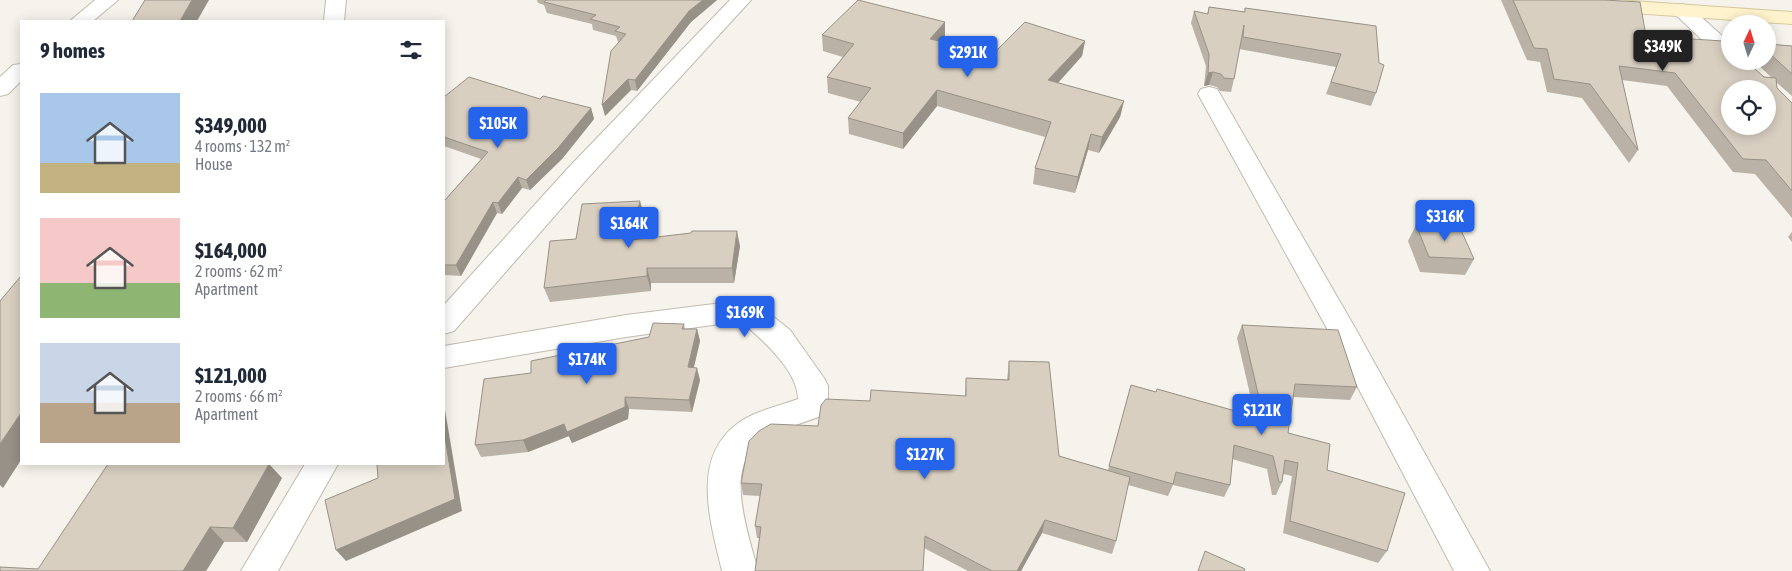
<!DOCTYPE html>
<meta charset="utf-8">
<style>
:root{--surface:#fff;--page:#f6f6f7;--text:#1f2937;--muted:#747a83;--accent:#2563eb}
body{margin:0;font-family:"Asap Condensed",sans-serif;background:var(--page);color:var(--text);height:100vh;display:flex;flex-direction:column;font-size:19px;white-space:nowrap}
*{box-sizing:border-box;margin:0}
p{font-size:16px;color:var(--muted)}
.icon{flex:none;width:28px;height:28px;fill:none;stroke:currentColor;stroke-width:2;stroke-linecap:round;stroke-linejoin:round}
.map{position:relative;flex:1;overflow:hidden}
.drawer{position:absolute;left:20px;top:20px;width:425px;height:445px;display:flex;flex-direction:column;background:var(--surface);border-radius:0px;box-shadow:0 2px 12px #0003}
.drawer>*{flex:none}
.needle{width:32px;rotate:4deg}
.controls{position:absolute;left:1721px;top:15px;display:grid;gap:10px}
.controls a{display:grid;place-items:center;width:55px;height:55px;border-radius:50%;background:var(--surface);box-shadow:0 2px 12px #0003;font-size:25px}
.price{position:absolute;translate:-50% -42px;padding:0 11px;border-radius:5px;background:var(--accent);color:#fff;font-size:16px;line-height:32px;filter:drop-shadow(0 1px 2px #0008)}
.price::after{content:'';position:absolute;left:50%;top:30px;width:15px;height:11px;margin-left:-8px;background:inherit;clip-path:polygon(0 0,100% 0,50% 100%)}
.price.current{background:#222;color:#fff}
ul{padding:0;list-style:none}
li{display:flex;align-items:center;gap:15px;height:125px;padding:0 20px}
li span{display:grid;place-items:center;flex:none;width:140px;height:100px;border-radius:0px;color:#555}
li>.icon{margin-inline-start:auto}
span .icon{width:60px;height:60px;fill:#fffc;stroke-width:1}
li b{font-size:21px}
h2{display:flex;justify-content:space-between;align-items:center;height:60px;padding:0 20px;font-size:21px}
.map>svg:first-child{display:block}
</style>
<div class="map">
<svg width="1792" height="571" viewBox="0 0 1792 571">
<rect width="100%" height="100%" fill="#f6f3ec"/>
<g fill="none" stroke-linecap="round" stroke-linejoin="round">
<g stroke="#c2bbae" stroke-width="2">
<path id="street" d="M95,0H118L93,21H70Z
M326,0H346L344,21H324Z
M730,0H751L587,179L454,331L444,334V305L569,167Z
M1682,4L1689,6L1730,43V60L1722,59L1675,14L1672,10L1675,6Z
M21,64V81L8,94L0,96V77L13,65Z
M1209,87L1217,89L1220,94L1354,326L1490,571H1454L1330,334L1198,94L1201,89Z
M746,300L756,303L790,330L824,378L828,386V406L824,415C803,423 779,429 760,442C723,467 749,536 758,571H722C711,524 690,459 737,424C754,411 779,406 798,399C798,370 761,339 741,321L626,337L444,368V346L626,315Z
M305,464H338L278,571H241Z"/>
</g>
<g stroke="#d6c79b" stroke-width="2">
<path id="secondary" d="M1618,0L1792,12V24L1604,11L1597,9L1594,5L1600,0Z"/>
</g>
<use href="#street" fill="#fff" fill-rule="evenodd"/>
<use href="#secondary" fill="#fff3cd" fill-rule="evenodd"/>
</g>
<path fill="#bab2a6" d="M537,0H717L691,22L637,91L631,90L605,116L618,42L616,36L593,30L592,24L547,13L544,5L538,3Z
M1501,0H1604L1646,36L1764,77L1772,78L1754,61H1768V44L1792,46V96L1776,82L1777,88L1792,103V218L1755,174L1733,172L1667,86L1622,80L1638,150L1629,163L1582,98L1547,92L1540,62L1527,60Z
M1209,7L1244,12L1245,8L1376,26V93L1371,106L1326,94L1336,67L1239,49L1234,79L1231,92L1220,91L1217,87L1209,85L1204,86L1206,66L1191,23L1194,11L1207,14Z
M945,22V37L941,41L994,53L1085,41L1082,56L1058,83L1124,101L1120,117L1099,153L1088,150L1075,193L1033,184L1035,168L1045,137L937,106L903,149L849,134L848,118L861,102L828,93L827,77L843,57L823,51L822,35Z
M444,97L540,99L591,108L594,119L562,159L530,190L522,188L502,214L497,213L461,276L445,275L444,278V200H445L481,159L444,146Z
M644,215L638,239L740,246L734,283H651V291L550,302L544,288L576,239Z
M1416,225L1474,259L1465,275L1420,272L1408,241Z
M1792,232V242L1788,237Z
M684,324L685,329H697L700,341L694,367L700,380L692,412L629,409L628,419L572,443L569,436L528,452L481,457L475,445L531,373L649,337Z
M1242,325L1357,387L1350,400L1293,397L1288,433L1327,470L1387,551L1378,563L1283,533L1292,476L1283,474L1282,482L1276,495H1272L1267,469L1232,459L1230,485L1224,497L1173,485L1168,496L1128,485L1116,541L1112,554L1042,533L1021,571H968L924,548L757,538L755,526L760,496L743,495L741,483L818,426L870,401L965,396L966,378L1007,380L1009,361L1059,456L1108,470L1131,385L1156,392L1255,416L1237,338Z
M282,478L247,542H224L206,571H0L38,569Z"/>
<path fill="#979187" d="M192,0H209L197,21H180Z
M703,0H717L691,22L637,91L635,80L689,11Z
M945,22V37L930,55V39Z
M1085,41L1082,56L1046,96L1048,80Z
M1213,72L1209,85L1204,86L1208,73Z
M628,79L631,90L605,116L602,105Z
M937,90V106L903,149V133Z
M1124,101L1120,117L1099,153L1102,137Z
M591,108L594,119L562,159L530,190L526,180Z
M1091,134L1088,150L1075,193L1078,177Z
M518,177L522,188L502,214L498,203Z
M640,201L644,215L635,255L631,240Z
M493,202L497,213L461,276L456,265Z
M737,231L740,246L734,283L732,268Z
M647,268L651,283V291L647,276Z
M697,329L700,341L691,379L688,367Z
M697,368L700,380L692,412L689,400Z
M625,397L629,409L628,419L572,443L567,432Z
M444,404L462,511L346,561L336,550L444,431Z
M21,413V460L3,488L0,485V444Z
M564,424L569,436L528,452L523,440Z
M269,464L282,478L247,542L233,528Z
M1045,520L1042,533L1021,571H1017Z
M210,527L224,542L206,571H183Z"/>
<path fill="#d8cfc1" stroke="#979187" fill-rule="evenodd" d="M145,0H192L180,21H132Z
M546,0H703L689,11L635,80L628,79L602,105L611,51L626,34L615,31L620,27L590,19L596,15L544,2Z
M858,0L945,22L930,39L994,53L1025,22L1085,41L1048,80L1124,101L1102,137L1091,134L1078,177L1035,168L1051,122L937,90L903,133L848,118L871,88L827,77L854,44L822,35Z
M1513,0H1604L1640,2L1646,36L1723,41L1730,47V61H1746L1764,77L1776,78L1777,88L1792,103V191L1766,160L1743,159L1675,73L1619,66L1638,150L1590,84L1554,79L1547,49L1534,48ZM1730,89H1768V126H1730Z
M1209,7L1245,12V8L1376,26L1379,63L1384,65L1376,93L1331,82L1341,54L1243,37L1244,25L1234,79L1224,78L1221,74L1213,72L1208,73L1209,54L1194,11L1208,14Z
M1768,44L1792,46V74L1768,52Z
M469,77L540,99L543,96L591,108L558,148L526,180L518,177L498,203L493,202L456,265H444V200H445L488,152L444,137V97Z
M640,201L631,240L691,233L692,231H737L732,268H647V276L544,288L550,241L576,239L582,204Z
M1416,225L1460,228L1474,259L1429,257Z
M21,276V413L0,444V301Z
M653,323L684,324L682,329H697L688,367L697,368L689,400L625,397V407L567,432L564,424L523,440L475,445L484,379L531,373V361L649,337Z
M1242,325L1338,330L1357,387L1295,384L1288,433L1330,444L1327,470L1405,493L1387,551L1290,521L1298,463L1285,460L1282,482H1279L1273,456L1234,445L1230,485L1176,472L1173,484L1109,466L1131,385L1156,392L1157,389L1264,419Z
M1009,361L1049,362L1059,456L1130,477L1116,541L1045,520L1017,571H992L925,536L923,571H755L761,527L755,526L762,484L741,483L749,441L759,431L771,424L818,426L821,405L826,399L870,401L871,390L966,396V378L1009,380Z
M444,431L455,499L336,550L325,500L378,478L377,464H444Z
M108,464H269L233,528L210,527L183,571H0V567L38,569Z
M1205,551L1245,569L1244,571H1198Z"/>
</svg>
<div class="controls">
<a><svg class="needle" viewBox="-14 -14 28 28"><path d="M0-13l5 13h-10z" fill="#e53935"/><path d="M0 13l5-13h-10z" fill="#747a83"/></svg></a>
<a><svg class="icon" aria-label="locate" viewBox="0 0 24 24"><circle cx="12" cy="12" r="6"/><path d="M12 2v4M12 18v4M2 12h4M18 12h4"/></svg></a>
</div>
<b class="price current" style="left:1663px;top:72px">$349K</b>
<b class="price" style="left:968px;top:78px">$291K</b>
<b class="price" style="left:498px;top:149px">$105K</b>
<b class="price" style="left:1445px;top:242px">$316K</b>
<b class="price" style="left:629px;top:249px">$164K</b>
<b class="price" style="left:745px;top:338px">$169K</b>
<b class="price" style="left:587px;top:385px">$174K</b>
<b class="price" style="left:1262px;top:436px">$121K</b>
<b class="price" style="left:925px;top:480px">$127K</b>
<section class="drawer">
<h2>9 homes<svg class="icon" aria-label="filters" viewBox="0 0 24 24"><path d="M4 7h16M4 17h16"/><circle cx="9" cy="7" r="2"/><circle cx="15" cy="17" r="2"/></svg></h2>
<ul>
<li><span style="background:linear-gradient(#a9c7e8 70%,#c2b280 0)"><svg class="icon" aria-label="home" viewBox="0 0 24 24"><path d="M3 11l9-7 9 7M6 9v11h12V9"/></svg></span><div><b>$349,000</b><p>4 rooms · 132 m²</p><p>House</p></div></li>
<li><span style="background:linear-gradient(#f6c9c9 65%,#8fb573 0)"><svg class="icon" aria-label="home" viewBox="0 0 24 24"><path d="M3 11l9-7 9 7M6 9v11h12V9"/></svg></span><div><b>$164,000</b><p>2 rooms · 62 m²</p><p>Apartment</p></div></li>
<li><span style="background:linear-gradient(#c9d6e8 60%,#b9a48a 0)"><svg class="icon" aria-label="home" viewBox="0 0 24 24"><path d="M3 11l9-7 9 7M6 9v11h12V9"/></svg></span><div><b>$121,000</b><p>2 rooms · 66 m²</p><p>Apartment</p></div></li>
</ul>
</section>
</div>
